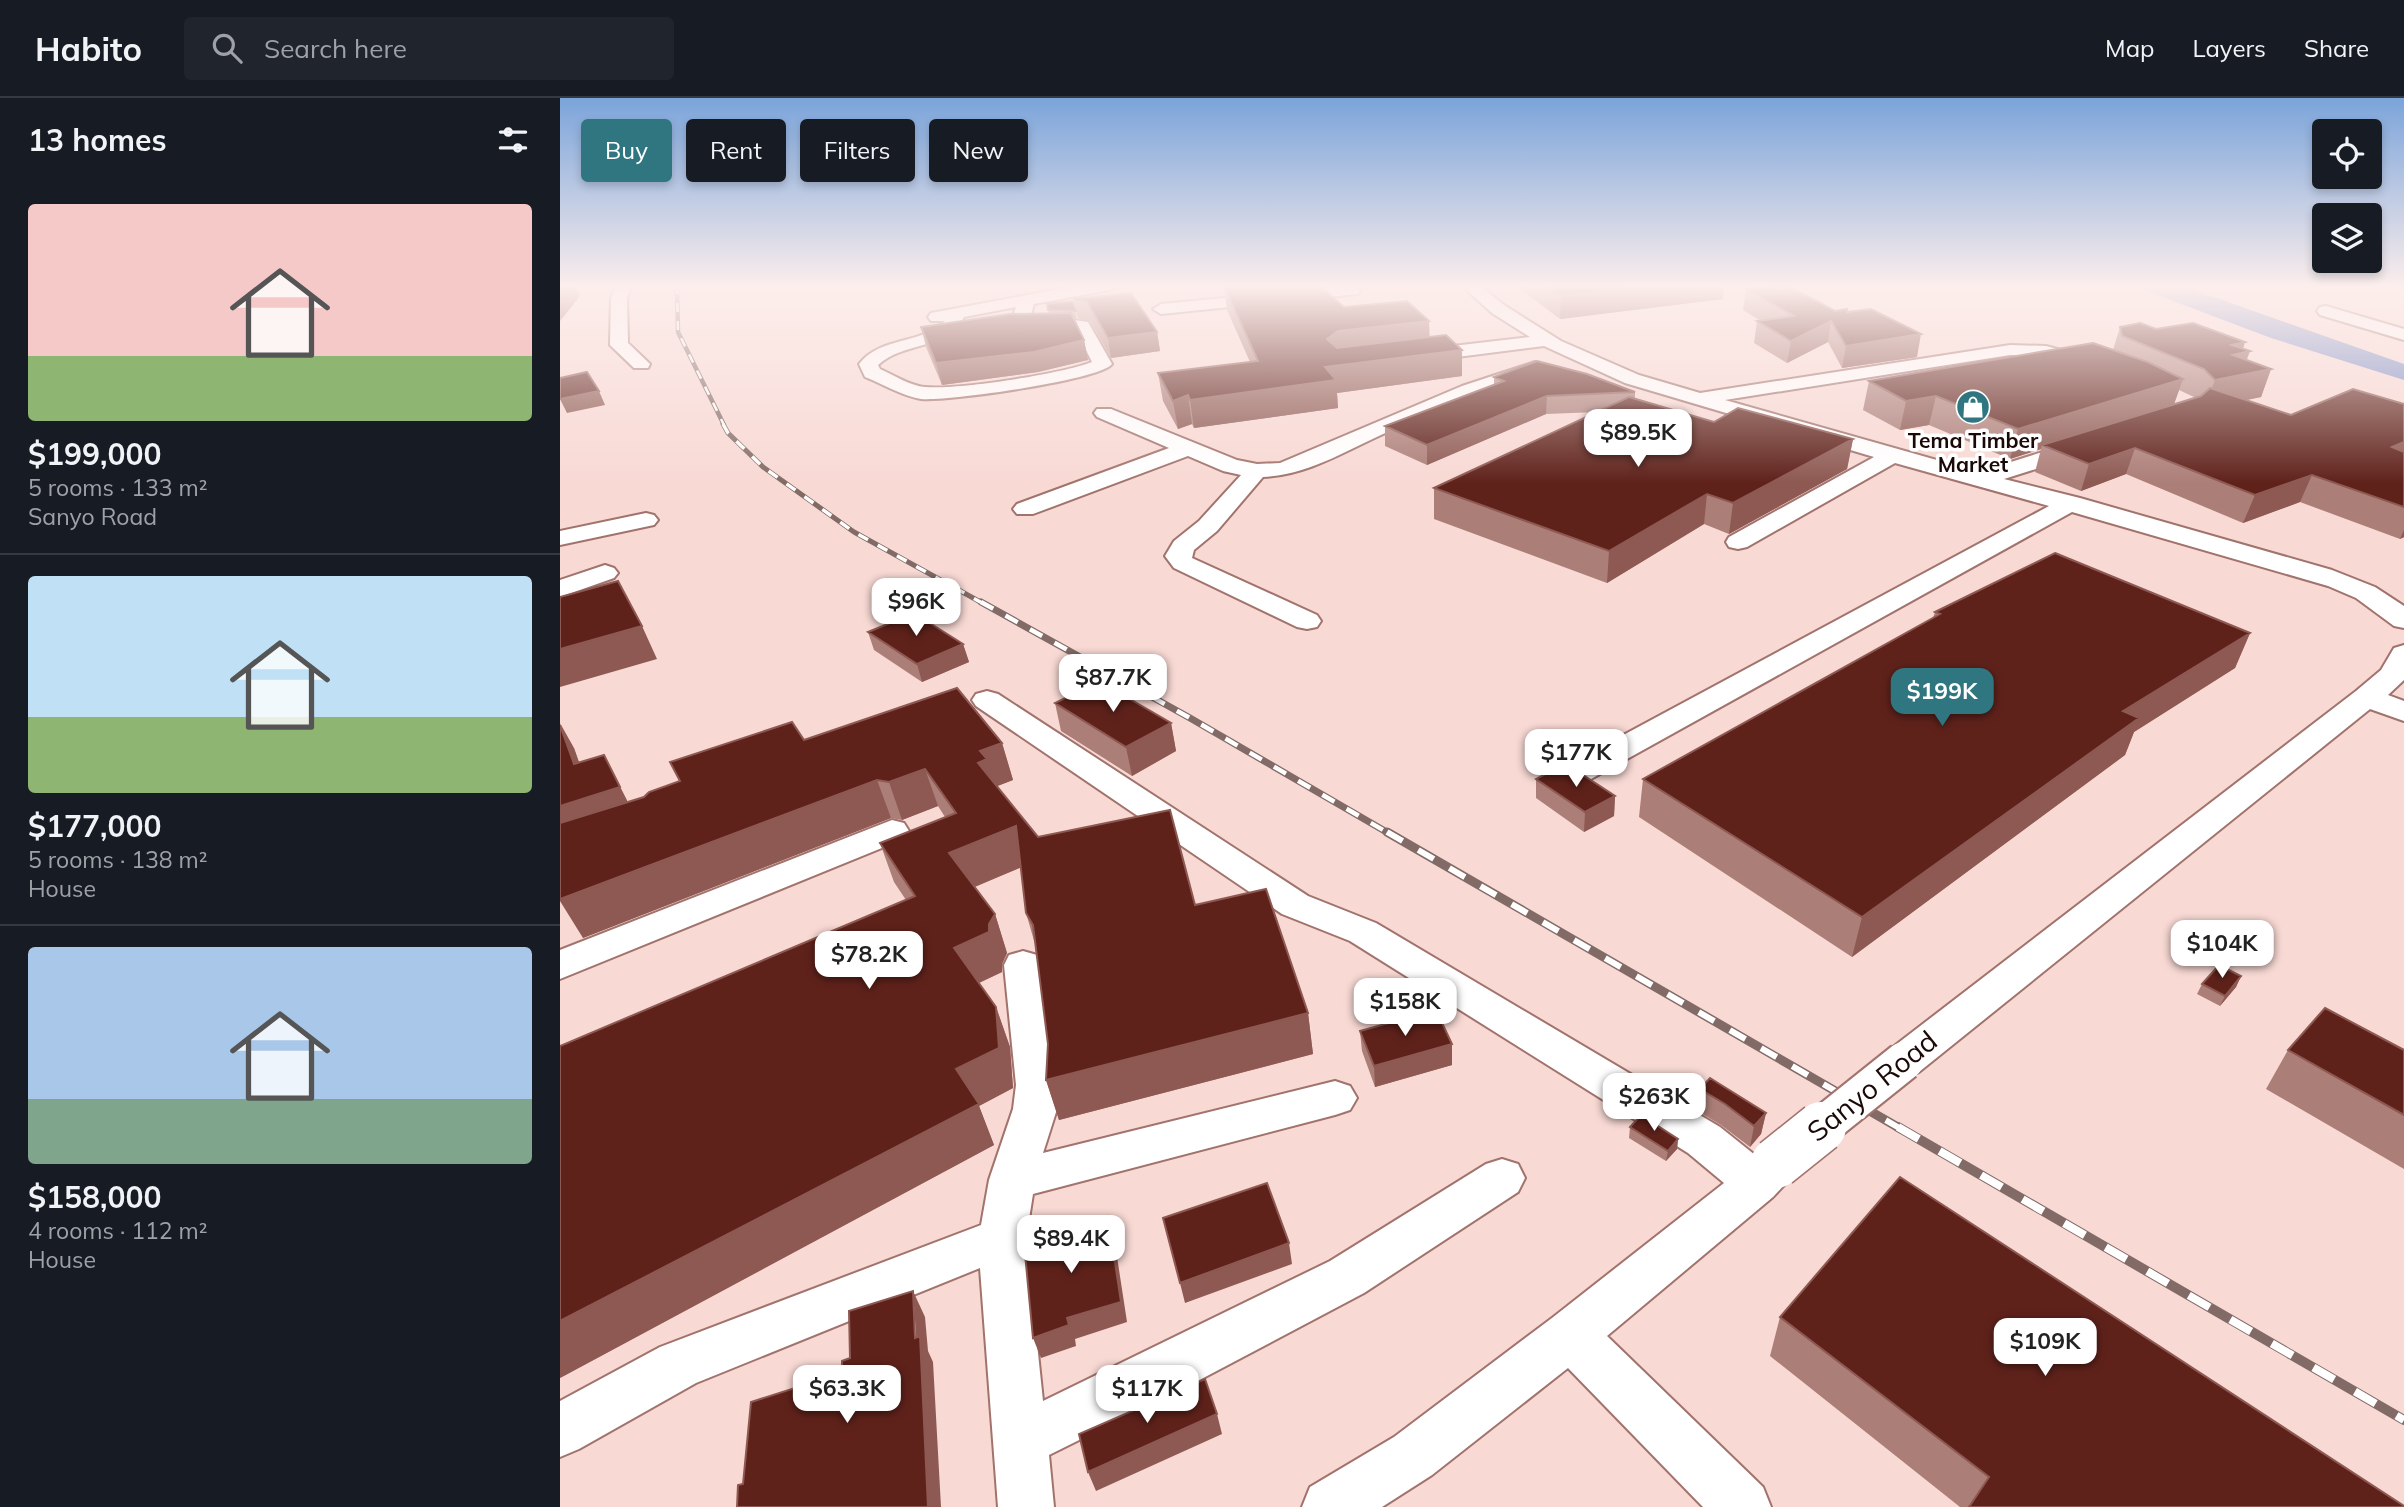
<!DOCTYPE html>
<meta charset="utf-8">
<style>
:root{--surface:#171b24;--page:#20242c;--text:#f1f3f6;--muted:#9ea1a6;--line:#363941;--accent:#2f7681}
body{margin:0;font-family:Mulish,sans-serif;background:var(--page);color:var(--text);height:100vh;display:flex;flex-direction:column;font-size:26px;white-space:nowrap}
*{box-sizing:border-box;margin:0}
p{font-size:23px;color:var(--muted)}
.icon{flex:none;width:38px;height:38px;fill:none;stroke:currentColor;stroke-width:2;stroke-linecap:round;stroke-linejoin:round}
.map{position:relative;flex:1;overflow:hidden}
.drawer{display:flex;flex-direction:column;background:var(--surface);width:560px}
.drawer>*{flex:none}
.top-card{position:absolute;left:21px;top:21px;width:665px;height:63px;display:flex;gap:14px}
.controls{position:absolute;left:1752px;top:21px;display:grid;gap:14px}
.controls a{display:grid;place-items:center;width:70px;height:70px;border-radius:7px;background:var(--surface);box-shadow:0 4px 10px #0003;font-size:35px}
.price{position:absolute;translate:-50% -60px;padding:0 16px;border-radius:14px;background:#fff;color:#222;font-size:23px;line-height:46px;filter:drop-shadow(0 2px 4px #0008)}
.price::after{content:'';position:absolute;left:50%;top:42px;width:21px;height:16px;margin-left:-10px;background:inherit;clip-path:polygon(0 0,100% 0,50% 100%)}
.price.current{background:var(--accent);color:#fff}
ul{padding:0;list-style:none}
li{display:grid;align-content:center;gap:14px;height:371px;padding:0 28px}
li+li{border-top:2px solid var(--line)}
li span{display:grid;place-items:center;height:217px;border-radius:7px;color:#555}
li>.icon{margin-inline-start:auto}
span .icon{width:126px;height:126px;fill:#fffc;stroke-width:1}
li b{font-size:30px}
h2{display:flex;justify-content:space-between;align-items:center;height:84px;padding:0 28px;font-size:30px}
.pill{padding:0 24px;border-radius:7px;background:var(--surface);box-shadow:0 4px 10px #0003;font-size:24px;line-height:63px}
.pill.current{background:var(--accent);color:#fff}
header{display:flex;align-items:center;gap:42px;box-sizing:border-box;height:98px;padding:0 35px;background:var(--surface);border-bottom:2px solid var(--line)}
header strong{font-size:33px}
nav{display:flex;gap:38px;margin-inline-start:auto;font-size:24px}
.search{width:490px;height:63px;background:var(--page);display:flex;align-items:center;gap:18px;box-sizing:border-box;padding:0 24px;border-radius:7px;color:var(--muted);font-size:26px}
main{display:flex;flex:1;min-height:0}
.map>svg:first-child{display:block}
</style>
<header>
<strong>Habito</strong>
<div class="search"><svg class="icon" aria-label="search" viewBox="0 0 24 24"><circle cx="10" cy="10" r="6"/><path d="M15 15l6 6"/></svg>Search here</div>
<nav><a>Map</a><a>Layers</a><a>Share</a></nav>
</header>
<main>
<section class="drawer">
<h2>13 homes<svg class="icon" aria-label="filters" viewBox="0 0 24 24"><path d="M4 7h16M4 17h16"/><circle cx="9" cy="7" r="2"/><circle cx="15" cy="17" r="2"/></svg></h2>
<ul>
<li><span style="background:linear-gradient(#f6c9c9 70%,#8fb573 0)"><svg class="icon" aria-label="home" viewBox="0 0 24 24"><path d="M3 11l9-7 9 7M6 9v11h12V9"/></svg></span><div><b>$199,000</b><p>5 rooms · 133 m²</p><p>Sanyo Road</p></div></li>
<li><span style="background:linear-gradient(#bfe0f5 65%,#8fb573 0)"><svg class="icon" aria-label="home" viewBox="0 0 24 24"><path d="M3 11l9-7 9 7M6 9v11h12V9"/></svg></span><div><b>$177,000</b><p>5 rooms · 138 m²</p><p>House</p></div></li>
<li><span style="background:linear-gradient(#a9c7e8 70%,#7fa58c 0)"><svg class="icon" aria-label="home" viewBox="0 0 24 24"><path d="M3 11l9-7 9 7M6 9v11h12V9"/></svg></span><div><b>$158,000</b><p>4 rooms · 112 m²</p><p>House</p></div></li>
</ul>
</section>
<div class="map">
<svg width="1844" height="1409" viewBox="0 0 1844 1409">
<rect width="100%" height="100%" fill="#f8d9d4"/>
<path fill="#778cc6" d="M1571,187H1620L1631,191L1844,266V282L1711,240Z"/>
<g fill="none" stroke-linecap="round" stroke-linejoin="round">
<g stroke="#a1736c" stroke-width="4">
<path id="minor" d="M56,187H72L67,200L68,245L90,266L88,270H74L50,247L51,200Z
M521,187H558L550,192L474,206L470,221H507L528,224L552,266C540,282 385,304 361,301C342,298 323,286 305,279L299,266C321,238 361,247 385,223H371L368,219L371,215ZM456,209L452,221L460,232H516L532,264C501,276 398,292 365,289C350,288 334,277 320,271L318,267C344,243 386,253 404,219Z
M901,187H919L944,207L1001,243L1079,277L1140,295L1450,247L1486,248L1535,261L1537,265L1535,269L1528,271L1485,258L1450,257L1165,302L1419,374L1514,344H1530L1533,349L1530,354L1444,381L1520,400L1772,472L1815,489L1844,508V530L1834,528L1796,500L1768,488L1512,414L1013,691L1001,694L989,691L985,684L989,677L1489,408L1335,365L1187,449L1178,451L1169,449L1166,444L1169,439L1314,359L1065,285L984,248L858,264L851,262L849,258L858,252L970,239L932,215Z
M792,188L800,193L798,196L601,216L593,211L601,206Z
M1766,208L1844,231V242L1760,217L1757,213L1760,209Z
M975,264L984,270L982,274C930,291 880,311 830,333C788,351 750,377 703,379L657,433L634,452L632,460L757,517L761,523L757,529L747,531L737,529L614,470L605,458L614,443L639,423L681,377L663,373L628,358L473,416H457L453,411L457,406L609,350L537,319L534,315L537,311H551L677,362L697,366L720,365L902,288Z
M86,415L94,417L98,422L94,427L0,447V433Z
M45,467L54,470L58,475L54,480L0,499V482Z
M1844,547V582L1828,597L1844,603V623L1810,611L1359,974L1344,979L1329,974L1323,963L1329,952L1796,593L1821,572L1834,550Z
M427,593L438,596L748,798L816,825L1160,1029L1195,1057L1212,1051L1228,1057L1235,1070L1228,1083L1213,1099L1047,1238L1203,1389L1211,1409H1143L1008,1270L872,1377L822,1409H742L750,1389L834,1339L992,1220L1164,1085L1128,1055L790,843L722,816L416,608L412,602L416,596Z
M332,722L344,725L349,733L344,741L0,881V852Z
M463,853L477,857L482,867L498,987L497,1011L483,1055L775,983L790,988L797,1000L790,1012L775,1017L473,1096L466,1140L483,1303L770,1163L926,1066L942,1061L958,1066L965,1080L958,1094L804,1195L630,1287L489,1357L494,1409H438L420,1170L136,1285L19,1351L0,1359V1303L100,1249L421,1127L429,1082L453,1011L456,987L444,867L449,857Z"/>
</g>
<use href="#minor" fill="#fff" fill-rule="evenodd"/>
<g stroke="#826b67" stroke-width="4.5">
<path id="rail-far4" d="M117,187L118,234L164,327"/>
</g>
<g stroke="#826b67" stroke-width="5">
<path id="rail-far3" d="M163,326L168,335L203,369L294,434L424,506"/>
</g>
<g stroke="#826b67" stroke-width="7">
<path id="rail-far2" d="M421,504L630,620L830,736"/>
</g>
<g stroke="#826b67" stroke-width="9">
<path id="rail-far1" d="M827,734L1341,1031"/>
</g>
<g stroke="#826b67" stroke-width="10">
<path id="rail" d="M1338,1029L1844,1322"/>
</g>
<use href="#rail-far4" stroke="#fff" stroke-width="2.5" stroke-dasharray="9" stroke-linecap="butt"/>
<use href="#rail-far3" stroke="#fff" stroke-width="3.5" stroke-dasharray="11" stroke-linecap="butt"/>
<use href="#rail-far2" stroke="#fff" stroke-width="4.5" stroke-dasharray="14" stroke-linecap="butt"/>
<use href="#rail-far1" stroke="#fff" stroke-width="6" stroke-dasharray="18" stroke-linecap="butt"/>
<use href="#rail" stroke="#fff" stroke-width="8" stroke-dasharray="24" stroke-linecap="butt"/>
<g stroke="#a1736c" stroke-width="42" stroke-linecap="butt">
<path id="minor-bridge-far1" d="M1259,1031L1344,963"/>
</g>
<g stroke="#a1736c" stroke-width="53" stroke-linecap="butt">
<path id="minor-bridge" d="M1216,1065L1261,1029"/>
</g>
<use href="#minor-bridge-far1" stroke="#fff" stroke-width="38"/>
<use href="#minor-bridge" stroke="#fff" stroke-width="50"/>
</g>
<path fill="#ac7e78" fill-rule="evenodd" d="M955,187H1164L1163,201L1000,221Z
M664,188L784,209L870,239L902,278L777,295L778,310L634,330L632,326L618,331L603,303L598,275L690,264L667,212Z
M1186,191L1275,213L1287,214L1357,259L1282,270L1268,244L1227,265L1194,245L1197,223H1201L1183,212Z
M571,195L597,234L600,253L551,260L530,223L518,220L514,201Z
M487,206L516,213L517,220H513L524,242L528,262L478,274L382,287L366,249L361,229L489,215Z
M1560,229L1596,231L1683,251L1687,262L1711,271L1701,299L1686,302L1731,317L1844,306V439L1840,441L1740,404L1683,425L1566,376L1521,393L1475,374L1481,351L1450,361L1369,327L1340,332L1303,312L1309,283L1553,252ZM1619,292L1634,299L1635,300L1614,306Z
M934,279L1075,294V300L1154,324L1293,341L1287,371L1169,436L1144,426L1047,485L874,421V390L1037,314L986,316L867,367L825,348V328L934,287Z
M1375,514L1690,535L1675,570L1574,634L1565,657L1292,859L1079,719L1083,681L1373,520Z
M308,534L403,546L409,564L362,584L314,552Z
M495,605L611,625L616,653L572,678L501,633Z
M244,642L442,645L453,682L437,688L478,739L635,807L748,915L753,956L499,1022L486,982L488,946L475,846L466,815L461,769L415,789L435,816L447,855L442,866V874L419,885L436,909L450,949L453,990L419,1008L434,1047L0,1280L346,802L334,784L320,745L385,719L378,708L342,722L331,720L23,840L14,650L19,665L68,704Z
M976,681L1055,698L1054,718L1024,734L976,700Z
M1681,878L1676,889L1660,908L1637,896L1642,886Z
M800,933L892,967L815,989L802,953Z
M1728,952H1844V1071L1706,991Z
M1140,991L1206,1015L1201,1036L1190,1049L1161,1027L1136,1012Z
M1070,1029L1118,1041L1117,1051L1106,1063L1069,1040Z
M1220,1219L1844,1409H1400L1210,1258Z"/>
<path fill="#8d5952" d="M8,187H20L17,192L20,198L0,223V197Z
M1095,187H1164L1163,201L1000,221L1001,198Z
M869,223L870,248L769,267L767,241L778,233Z
M1271,223L1268,244L1227,265L1231,243Z
M597,234L600,253L551,260L548,240Z
M1361,236L1357,259L1282,270L1286,248Z
M524,242L528,262L478,274L382,287L376,265Z
M1685,244L1682,255L1690,253L1681,277L1711,271L1701,299L1644,311L1655,282L1672,247Z
M902,252V278L777,295L778,310L634,330L630,302L765,269Z
M1623,281L1613,309L1482,347L1481,351L1450,361L1458,331Z
M39,293L45,307L7,315L0,301Z
M628,297L632,326L618,331L613,303Z
M987,298L986,316L867,367V347Z
M1376,298L1369,327L1340,332L1346,303Z
M1293,341L1287,371L1169,436L1173,405Z
M1844,344V364L1832,349Z
M1575,350L1566,376L1521,393L1529,366Z
M1752,377L1740,404L1683,425L1695,397Z
M1147,396L1144,426L1047,485L1049,453Z
M1844,432V439L1840,441Z
M82,528L97,561L0,589V551Z
M1690,535L1675,570L1574,634L1565,657L1292,859L1302,819L1563,613Z
M403,546L409,564L362,584L357,566Z
M0,625L14,650L30,695L14,666Z
M611,625L616,653L572,678L566,649Z
M442,645L453,682L435,689L418,665L420,653Z
M44,657L75,718L0,742V708Z
M365,671L378,708L342,722L329,684Z
M317,682L331,720L23,840L0,803V801Z
M1055,698L1054,718L1024,734L1025,714Z
M456,728L467,767L402,794L389,755Z
M435,816L447,855L442,866V874L408,890L394,850L429,826Z
M1681,878L1676,889L1660,908L1665,898Z
M436,909L450,949L453,990L419,1008L434,1047L0,1280V1223L396,971Z
M748,915L753,956L499,1022L486,982Z
M892,946V967L815,989L814,968Z
M1206,1015L1201,1036L1190,1049L1194,1028Z
M1118,1041L1117,1051L1106,1063L1108,1053Z
M548,1118L554,1139L567,1224L515,1241L516,1248L481,1260L473,1240L507,1220Z
M729,1145L732,1166L625,1205L620,1185Z
M353,1193L365,1219L368,1253L373,1264L381,1409H368Z
M657,1316L662,1336L536,1393L528,1374Z"/>
<path fill="#5f221b" stroke="#8d5952" stroke-width="2" d="M0,187H9L0,197Z
M759,187L784,209L847,203L869,223L778,233L767,241L777,250L886,237L902,252L765,269L776,282L630,302L628,297L613,303L598,275L698,263L664,188Z
M986,187H1095L1001,198Z
M1219,187H1227L1275,213L1287,211V214L1311,211L1361,236L1286,248L1271,223L1231,243L1197,223L1234,218L1186,191Z
M571,195L597,234L548,240L527,204L514,201Z
M513,203L516,213L488,212L487,206Z
M511,215L524,242L474,254L376,265L361,229L450,216Z
M1580,225L1596,231L1633,225L1685,244L1672,247L1690,253L1673,257L1711,271L1655,282L1644,271L1562,238L1560,229Z
M1533,245L1588,264L1623,281L1458,331L1376,298L1346,303L1309,283Z
M977,263L1027,276L1075,294L987,298L867,347L825,328L944,283L934,279Z
M27,274L39,293L0,301V280Z
M1650,290L1731,317L1793,291L1844,306V344L1832,349L1844,354V409L1752,377L1695,397L1575,350L1529,366L1482,347L1641,298Z
M1069,299L1154,324L1178,310L1293,341L1173,405L1147,396L1049,453L874,390Z
M1495,455L1690,535L1563,613L1579,620L1302,819L1083,681L1380,516L1375,514Z
M58,483L82,528L0,551V499Z
M354,515L403,546L357,566L308,534Z
M539,583L611,625L566,649L495,605Z
M397,590L442,645L420,653L427,661L418,665L478,739L610,712L635,807L706,791L748,915L486,982L488,946L473,827L466,815L456,728L389,755L435,816L429,826V834L394,850L436,909L439,950L396,971L419,1006L0,1223V948L355,798L320,745L396,715L365,671L329,684L317,682L0,801V725L84,699L89,694L120,683L110,664L232,624L244,642Z
M0,627L14,666L44,657L60,689L0,708Z
M1017,673L1055,698L1025,714L976,681L989,674L1007,676Z
M1659,867L1681,878L1665,898L1642,886Z
M1765,910L1844,952V1017L1728,952Z
M876,912L892,946L814,968L800,933Z
M1150,980L1206,1015L1194,1028L1165,1006L1140,991Z
M1081,1017L1118,1041L1108,1053L1070,1029Z
M1340,1079L1844,1408V1409H1409L1429,1379L1220,1219Z
M707,1085L729,1145L620,1185L603,1120Z
M548,1118L561,1204L507,1220L509,1227L473,1240L464,1145Z
M353,1193L355,1240L360,1238L368,1409H177L178,1387L183,1386L191,1304L282,1275V1263L290,1260L289,1213Z
M645,1281L657,1316L528,1374L519,1336Z"/>
<linearGradient id="sky" x2="0" y2="1"><stop stop-color="#7ba4da"/><stop offset="0.49" stop-color="#fceeec"/><stop offset="1" stop-color="#fceeec" stop-opacity="0"/></linearGradient>
<rect width="1844" height="385" fill="url(#sky)"/>
<defs>
<g id="shop-disc" transform="scale(1.75)"><circle r="9.5" fill="#2f7681" stroke="#fff"/><path d="M-5-2.5h2.3a2.7 3.5 0 0 1 5.4 0H5L5.5 6h-11ZM-1.5-2.5h3a1.5 2.3 0 0 0-3 0Z" fill="#fff"/></g>
</defs>
<g fill-rule="evenodd">
<use href="#shop-disc" x="1413" y="309"/>
</g>
<g text-anchor="middle" stroke-width="7" stroke-linejoin="round" paint-order="stroke">
<g font-size="21" font-weight="bold" fill="#190907" stroke="#fff">
<text x="1413" y="350">Tema Timber<tspan x="1413" dy="24">Market</tspan></text>
</g>
<g font-size="28" fill="#190907" stroke="#fff">
<text transform="translate(1312 988) rotate(-39)" y="10">Sanyo Road</text>
</g>
</g>
</svg>
<div class="controls">
<a><svg class="icon" aria-label="locate" viewBox="0 0 24 24"><circle cx="12" cy="12" r="6"/><path d="M12 2v4M12 18v4M2 12h4M18 12h4"/></svg></a>
<a><svg class="icon" aria-label="layers" viewBox="0 0 24 24"><path d="M12 4l9 5-9 5-9-5zM3 14l9 5 9-5"/></svg></a>
</div>
<b class="price" style="left:1078px;top:371px">$89.5K</b>
<b class="price" style="left:356px;top:540px">$96K</b>
<b class="price" style="left:553px;top:616px">$87.7K</b>
<b class="price current" style="left:1382px;top:630px">$199K</b>
<b class="price" style="left:1016px;top:691px">$177K</b>
<b class="price" style="left:1662px;top:882px">$104K</b>
<b class="price" style="left:309px;top:893px">$78.2K</b>
<b class="price" style="left:845px;top:940px">$158K</b>
<b class="price" style="left:1094px;top:1035px">$263K</b>
<b class="price" style="left:511px;top:1177px">$89.4K</b>
<b class="price" style="left:1485px;top:1280px">$109K</b>
<b class="price" style="left:287px;top:1327px">$63.3K</b>
<b class="price" style="left:587px;top:1327px">$117K</b>
<div class="top-card">
<a class="pill current">Buy</a>
<a class="pill">Rent</a>
<a class="pill">Filters</a>
<a class="pill">New</a>
</div>
</div>
</main>
